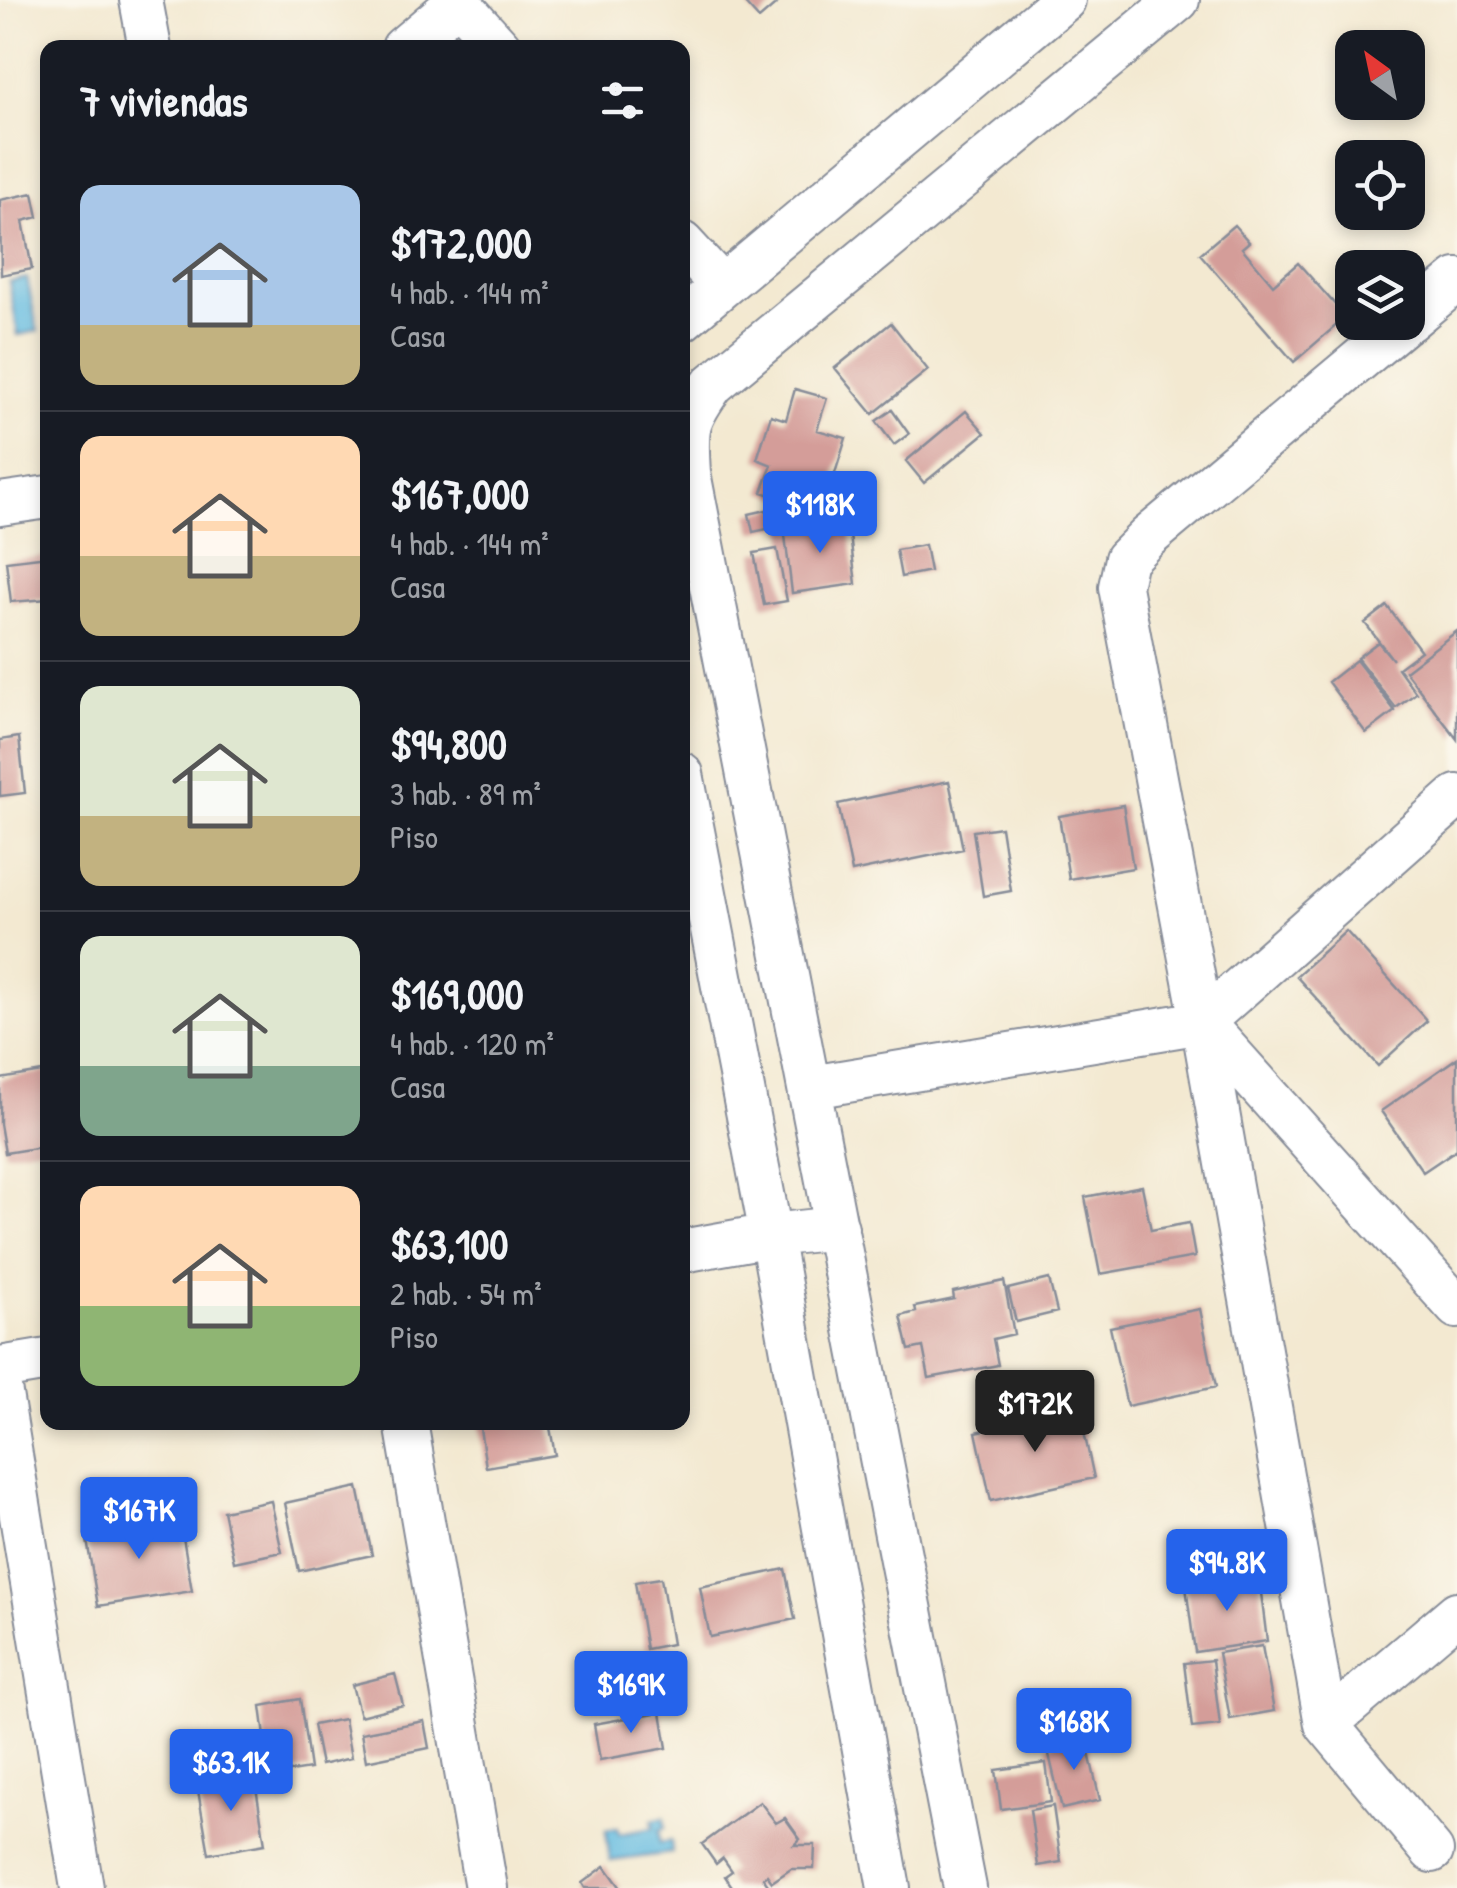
<!DOCTYPE html>
<html lang="es">
<meta charset="utf-8">
<style>
:root{--surface:#171b24;--page:#20242c;--text:#f1f3f6;--muted:#9ea1a6;--line:#363941;--accent:#2563eb}
body{margin:0;font-family:"Patrick Hand",sans-serif;background:var(--page);color:var(--text);height:100vh;display:flex;flex-direction:column;font-size:38px;white-space:nowrap}
*{box-sizing:border-box;margin:0}
p{font-size:32px;color:var(--muted)}
.icon{flex:none;width:55px;height:55px;fill:none;stroke:currentColor;stroke-width:2;stroke-linecap:round;stroke-linejoin:round}
.map{position:relative;flex:1;overflow:hidden}
.details{position:absolute;left:40px;top:40px;width:650px;height:1390px;display:flex;flex-direction:column;background:var(--surface);border-radius:20px;box-shadow:0 5px 15px #0003}
.details>*{flex:none}
.needle{width:65px;rotate:327deg}
.fabs{position:absolute;left:1335px;top:30px;display:grid;gap:20px}
.fabs a{display:grid;place-items:center;width:90px;height:90px;border-radius:20px;background:var(--surface);box-shadow:0 5px 15px #0003;font-size:50px}
.price{position:absolute;translate:-50% -85px;padding:0 22px;border-radius:10px;background:var(--accent);color:#fff;font-size:32px;line-height:65px;filter:drop-shadow(0 2px 5px #0008)}
.price::after{content:'';position:absolute;left:50%;top:60px;width:30px;height:22px;margin-left:-15px;background:inherit;clip-path:polygon(0 0,100% 0,50% 100%)}
.price.on{background:#222;color:#fff}
ul{padding:0;list-style:none}
li{display:flex;align-items:center;gap:30px;height:250px;padding:0 40px}
li+li{border-top:2px solid var(--line)}
li span{display:grid;place-items:center;flex:none;width:280px;height:200px;border-radius:20px;color:#555}
li>.icon{margin-inline-start:auto}
span .icon{width:120px;height:120px;fill:#fffc;stroke-width:1}
li b{font-size:42px}
h2{display:flex;justify-content:space-between;align-items:center;height:120px;padding:0 40px;font-size:42px}
.map>svg:first-child{display:block}
</style>
<div class="map">
<svg width="1457" height="1888" viewBox="0 0 1457 1888">
<rect width="100%" height="100%" fill="#fbf7ec"/>
<filter id="ink" filterUnits="userSpaceOnUse"><feTurbulence type="fractalNoise" baseFrequency=".01" numOctaves="2"/><feDisplacementMap in="SourceGraphic" scale="20" xChannelSelector="R" yChannelSelector="G"/><feConvolveMatrix kernelMatrix="1 2 1 2 8 2 1 2 1" color-interpolation-filters="sRGB"/></filter>
<filter id="wash" filterUnits="userSpaceOnUse"><feTurbulence type="fractalNoise" baseFrequency=".0048" numOctaves="4" result="noise"/><feDisplacementMap in="SourceGraphic" scale="40" xChannelSelector="R" yChannelSelector="G"/><feGaussianBlur stdDeviation="2.25" result="paint"/><feColorMatrix in="noise" values="0 0 0 0 0 0 0 0 0 0 0 0 0 0 0 0 0 1.4 0 .05"/><feComposite in="paint" operator="in"/></filter>
<g filter="url(#wash)">
<rect width="100%" height="100%" fill="#f3e9d1"/>
<path fill="#63bbe0" stroke="#3f759f" stroke-width="2.5" d="M27,278L38,331L18,335L9,282Z
M664,1817L665,1828L659,1830L660,1843L671,1841L672,1853L610,1861L606,1830L617,1828L619,1834L653,1828L652,1820Z"/>
<g id="blocks">
<path fill="#d49d99" d="M742,0H781L759,19Z
M33,193L38,217L23,221L32,269L1,275L0,200Z
M1234,225L1249,242L1242,248L1273,285L1298,263L1346,317L1294,362L1200,254Z
M891,323L928,370L873,414L835,368Z
M795,389L827,398L817,430L846,438L823,512L762,492L772,465L757,459L771,415L786,420Z
M892,410L909,434L894,445L876,421Z
M966,411L985,433L924,483L906,461Z
M789,505L794,523L753,532L749,514Z
M848,519L856,584L792,593L784,527Z
M925,545L930,571L901,577L896,550Z
M777,549L787,601L764,605L754,553Z
M48,556V599L11,602L6,561Z
M1387,606L1421,651L1398,668L1416,693L1396,708L1357,658L1378,642L1393,660L1365,623Z
M1457,631V739L1405,671Z
M1356,660L1395,711L1366,733L1328,682Z
M19,737L25,793L0,796V740Z
M949,781L963,849L852,872L838,804Z
M1123,805L1133,868L1069,879L1059,816Z
M1001,827L1011,891L983,896L973,831Z
M1346,931L1427,1021L1378,1066L1296,976Z
M1457,1058V1149L1423,1172L1381,1111Z
M48,1071V1146L5,1153L0,1124V1079Z
M1142,1186L1151,1230L1189,1223L1195,1257L1100,1274L1085,1197Z
M1049,1279L1057,1312L1016,1322L1008,1289Z
M1004,1281L1014,1334L993,1339L998,1365L929,1378L923,1347L909,1350L901,1316L916,1312L915,1307L954,1299L953,1292Z
M1200,1309L1216,1387L1127,1406L1110,1327Z
M1079,1409L1094,1478L991,1501L976,1432Z
M479,1422H549L555,1455L486,1467Z
M358,1487L372,1555L299,1571L285,1503Z
M271,1501L282,1552L234,1562L223,1511Z
M180,1519L192,1591L98,1606L86,1534Z
M785,1569L795,1619L710,1637L700,1587Z
M1259,1577L1267,1641L1195,1652L1186,1587Z
M661,1578L672,1644L646,1649L635,1582Z
M1262,1646L1274,1711L1230,1719L1218,1653Z
M1212,1660L1220,1725L1192,1728L1184,1663Z
M395,1674L403,1705L360,1716L352,1685Z
M300,1699L310,1769L270,1775L261,1706Z
M661,1712L667,1748L600,1760L594,1724Z
M344,1719L351,1758L321,1765L313,1725Z
M424,1721L429,1748L366,1761L361,1733Z
M1085,1736L1100,1800L1062,1809L1047,1746Z
M1046,1763L1051,1802L1001,1809L996,1770Z
M254,1775L265,1844L209,1854L197,1785Z
M760,1802L776,1823L785,1818L800,1839L794,1845H815L814,1869H791L772,1882L767,1875L763,1878L770,1888H733L725,1876L732,1871L723,1858L716,1864L702,1844Z
M1053,1806L1061,1862L1038,1866L1030,1810Z
M605,1866L621,1888H585L582,1883Z"/>
</g>
</g>
<g filter="url(#ink)">
<use href="#blocks" fill-opacity="0" stroke="#878c98" stroke-width="2.5"/>
<g fill="none" stroke-linecap="round" stroke-linejoin="round">
<g stroke="#878c98" stroke-width="46">
<path id="street" d="M141,0L150,48
M458,2L500,48
M403,48L460,0
M682,243L722,286
M682,320L1064,0
M1408,321L1457,280
M1405,322L1148,537L1126,559L1120,587L1202,1022L1326,1724L1432,1851
M0,504L48,497
M682,774L771,1235L889,1888
M1202,1022L1457,1307
M811,1087L1202,1022L1457,796
M682,1251L771,1235L837,1228
M0,1368L48,1360
M0,1388L82,1888
M406,1422L486,1888
M1326,1724L1457,1613
M965,1888L689,473C686,428 686,421 713,384L1178,0"/>
</g>
<use href="#street" stroke="#fff" stroke-width="42"/>
</g>
</g>
</svg>
<div class="fabs">
<a><svg class="needle" viewBox="-14 -14 28 28"><path d="M0-13l5 13h-10z" fill="#e53935"/><path d="M0 13l5-13h-10z" fill="#9ea1a6"/></svg></a>
<a><svg class="icon" aria-label="locate" viewBox="0 0 24 24"><circle cx="12" cy="12" r="6"/><path d="M12 2v4M12 18v4M2 12h4M18 12h4"/></svg></a>
<a><svg class="icon" aria-label="layers" viewBox="0 0 24 24"><path d="M12 4l9 5-9 5-9-5zM3 14l9 5 9-5"/></svg></a>
</div>
<b class="price" style="left:820px;top:556px">$118K</b>
<b class="price on" style="left:1035px;top:1455px">$172K</b>
<b class="price" style="left:139px;top:1562px">$167K</b>
<b class="price" style="left:1227px;top:1614px">$94.8K</b>
<b class="price" style="left:631px;top:1736px">$169K</b>
<b class="price" style="left:1074px;top:1773px">$168K</b>
<b class="price" style="left:231px;top:1814px">$63.1K</b>
<section class="details">
<h2>7 viviendas<svg class="icon" aria-label="filters" viewBox="0 0 24 24"><path d="M4 7h16M4 17h16"/><circle cx="9" cy="7" r="2"/><circle cx="15" cy="17" r="2"/></svg></h2>
<ul>
<li><span style="background:linear-gradient(#a9c7e8 70%,#c2b280 0)"><svg class="icon" aria-label="home" viewBox="0 0 24 24"><path d="M3 11l9-7 9 7M6 9v11h12V9"/></svg></span><div><b>$172,000</b><p>4 hab. · 144 m²</p><p>Casa</p></div></li>
<li><span style="background:linear-gradient(#ffd9b3 60%,#c2b280 0)"><svg class="icon" aria-label="home" viewBox="0 0 24 24"><path d="M3 11l9-7 9 7M6 9v11h12V9"/></svg></span><div><b>$167,000</b><p>4 hab. · 144 m²</p><p>Casa</p></div></li>
<li><span style="background:linear-gradient(#dfe7d0 65%,#c2b280 0)"><svg class="icon" aria-label="home" viewBox="0 0 24 24"><path d="M3 11l9-7 9 7M6 9v11h12V9"/></svg></span><div><b>$94,800</b><p>3 hab. · 89 m²</p><p>Piso</p></div></li>
<li><span style="background:linear-gradient(#dfe7d0 65%,#7fa58c 0)"><svg class="icon" aria-label="home" viewBox="0 0 24 24"><path d="M3 11l9-7 9 7M6 9v11h12V9"/></svg></span><div><b>$169,000</b><p>4 hab. · 120 m²</p><p>Casa</p></div></li>
<li><span style="background:linear-gradient(#ffd9b3 60%,#8fb573 0)"><svg class="icon" aria-label="home" viewBox="0 0 24 24"><path d="M3 11l9-7 9 7M6 9v11h12V9"/></svg></span><div><b>$63,100</b><p>2 hab. · 54 m²</p><p>Piso</p></div></li>
</ul>
</section>
</div>
